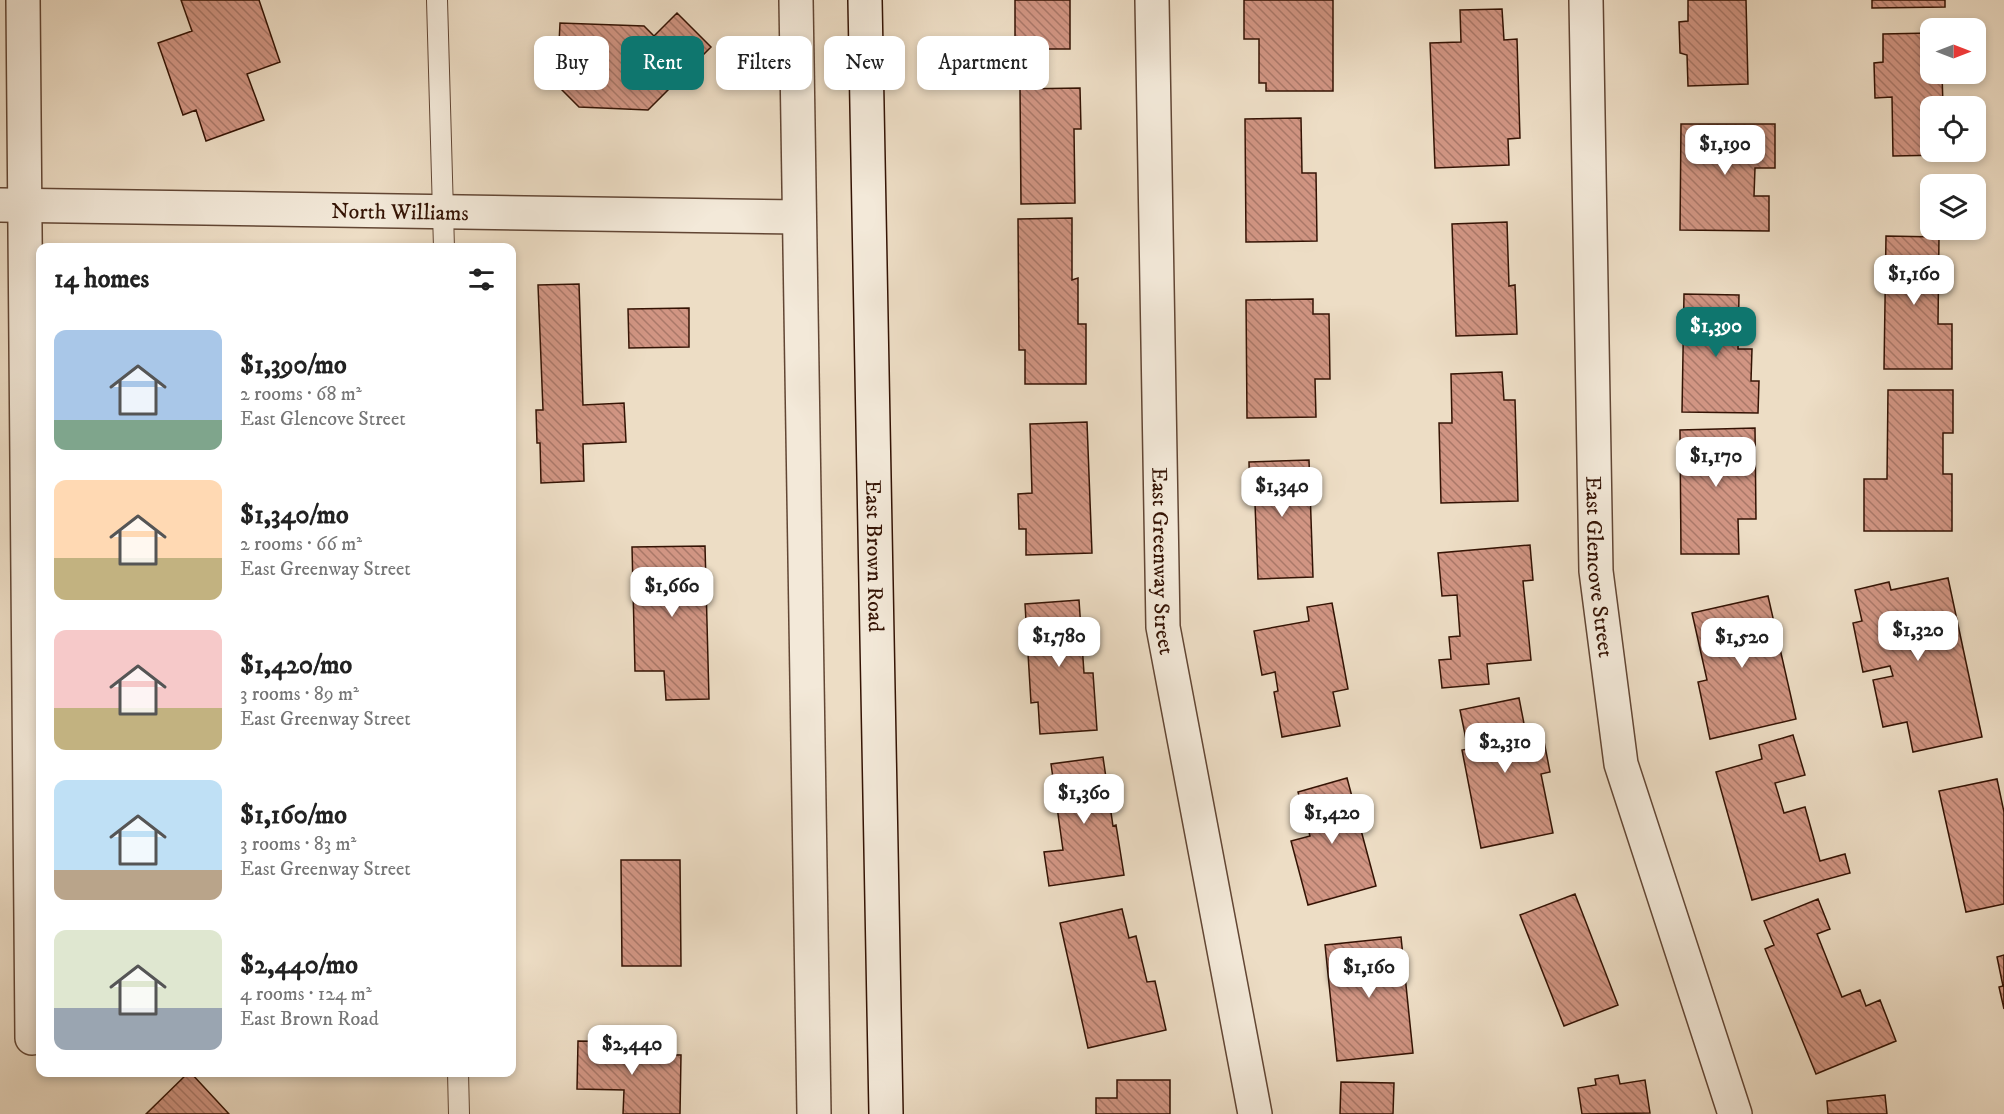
<!DOCTYPE html>
<meta charset="utf-8">
<style>
:root{--surface:#fff;--page:#f2f2f2;--text:#222;--muted:#767676;--accent:#0f766e}
body{margin:0;font-family:"IM FELL DW Pica",serif;background:var(--page);color:var(--text);height:100vh;display:flex;flex-direction:column;font-size:22px;white-space:nowrap}
*{box-sizing:border-box;margin:0}
p{font-size:20px;color:var(--muted)}
.icon{flex:none;width:33px;height:33px;fill:none;stroke:currentColor;stroke-width:2;stroke-linecap:round;stroke-linejoin:round}
.map{position:relative;flex:1;overflow:hidden}
.drawer{position:absolute;left:36px;top:243px;width:480px;height:834px;display:flex;flex-direction:column;background:var(--surface);border-radius:12px;box-shadow:0 3px 9px #0003}
.drawer>*{flex:none}
.guide{position:absolute;left:534px;top:36px;width:570px;height:54px;display:flex;gap:12px}
.needle{width:39px;rotate:90deg}
.buttons{position:absolute;left:1920px;top:18px;display:grid;gap:12px}
.buttons a{display:grid;place-items:center;width:66px;height:66px;border-radius:12px;background:var(--surface);box-shadow:0 3px 9px #0003;font-size:30px}
.price{position:absolute;translate:-50% -51px;padding:0 14px;border-radius:12px;background:#fff;color:#222;font-size:20px;line-height:39px;filter:drop-shadow(0 2px 3px #0008)}
.price::after{content:'';position:absolute;left:50%;top:36px;width:18px;height:14px;margin-left:-9px;background:inherit;clip-path:polygon(0 0,100% 0,50% 100%)}
.price.current{background:var(--accent);color:#fff}
ul{padding:0;list-style:none}
li{display:flex;align-items:center;gap:18px;height:150px;padding:0 18px}
li span{display:grid;place-items:center;flex:none;width:168px;height:120px;border-radius:12px;color:#555}
li>.icon{margin-inline-start:auto}
span .icon{width:72px;height:72px;fill:#fffc;stroke-width:1}
li b{font-size:26px}
h2{display:flex;justify-content:space-between;align-items:center;height:72px;padding:0 18px;font-size:26px}
.chip{padding:0 21px;border-radius:12px;background:var(--surface);box-shadow:0 3px 9px #0003;font-size:21px;line-height:54px}
.chip.current{background:var(--accent);color:#fff}
.map>svg:first-child{display:block}
</style>
<div class="map">
<svg width="2004" height="1114" viewBox="0 0 2004 1114">
<defs>
<pattern id="building-back-hatch" width="6" height="6" patternUnits="userSpaceOnUse" patternTransform="scale(1.5)"><rect width="6" height="6" fill="#d19583"/><path d="M-1 5l2 2M0 0l6 6M5-1l2 2" fill="none" stroke="#aa7869"/></pattern>
</defs>
<rect width="100%" height="100%" fill="#edddc5"/>
<filter id="stains"><feTurbulence type="fractalNoise" baseFrequency=".00333" numOctaves="4"/><feColorMatrix values="0 0 0 0 .2 0 0 0 0 .09 0 0 0 0 .02 0 0 0 .5 -.17"/></filter>
<radialGradient id="worn" r=".72"><stop offset=".6" stop-color="#630" stop-opacity="0"/><stop offset="1" stop-color="#630" stop-opacity=".3"/></radialGradient>
<path fill="url(#building-back-hatch)" stroke="#341304" stroke-width="1.5" d="M181,0H259L280,62L247,74L264,120L206,141L196,110L183,115L158,43L192,31Z
M1015,0H1070V49H1015Z
M1244,0H1333V91H1266V83H1259V39H1244Z
M1688,0H1746L1748,84L1688,86L1687,55L1680,53L1679,22L1688,21Z
M1872,0H1945V7L1872,8Z
M1502,9L1504,40L1517,39L1520,138L1508,139L1509,165L1435,168L1430,43L1461,42L1460,10Z
M677,13L711,47L648,110L579,107L557,85L560,23L644,26L654,36Z
M1930,33V74H1942L1943,106H1930V152H1944V155L1893,156L1892,97L1875,98L1874,63L1883,62V34Z
M1080,88L1081,129H1074L1075,203L1021,204L1020,89Z
M1301,118L1302,173H1316L1317,241L1246,242L1245,119Z
M1681,124H1775V168H1755L1754,196H1769V231L1680,230Z
M1072,218V280L1078,278V324H1086V384H1025V350H1019L1018,219Z
M1507,222L1509,286L1515,285L1517,334L1456,336L1452,224Z
M1886,236L1939,237L1938,324H1952V369H1884Z
M579,284L583,405L624,403L626,442L583,444L584,481L541,483L540,443H537L536,410H543L538,285Z
M1684,294L1739,295L1738,349H1752L1751,381H1759L1758,413L1682,412Z
M1313,299V314H1329L1330,379H1315L1316,417L1247,418L1246,300Z
M689,308V347L629,348L628,309Z
M1502,372L1504,400H1515L1518,501L1441,503L1439,423H1452L1451,374Z
M1888,390H1953V433H1943V474H1952V531H1864V479H1887Z
M1087,422L1092,553L1026,555V529H1019L1018,494L1032,493L1030,424Z
M1755,428L1756,519H1738L1739,554H1681L1680,430Z
M1309,460L1313,577L1258,579L1255,504H1250L1249,462Z
M1530,545L1533,580L1523,581L1531,660L1487,664L1489,684L1442,688L1439,660L1451,659L1449,637L1460,636L1457,595L1442,596L1438,553Z
M705,546L709,699L666,700L664,671H635L632,547Z
M1948,578L1982,737L1913,752L1907,722L1883,727L1873,680L1893,676L1890,666L1863,672L1853,623L1862,621L1855,590L1889,582L1891,590Z
M1768,596L1796,719L1710,739L1698,682L1707,680L1692,613Z
M1079,600L1084,673H1093L1097,730L1040,734L1038,702L1031,703L1025,604Z
M1332,603L1348,689L1333,692L1340,726L1282,737L1274,692L1278,691L1275,672L1262,675L1254,631L1309,621L1307,607Z
M1519,698L1526,734L1542,731L1550,772L1541,774L1553,833L1481,848L1462,750L1468,749L1460,710Z
M1793,735L1805,775L1775,783L1784,813L1805,807L1820,861L1845,854L1850,873L1752,900L1716,772L1762,759L1759,745Z
M1103,757L1113,826L1116,825L1124,875L1049,886L1044,852L1063,850L1051,764Z
M1347,778L1376,886L1308,905L1291,841L1310,836L1298,792Z
M1997,779L2004,812V904L1966,912L1939,791Z
M621,860H680L681,966H622Z
M1575,894L1618,1005L1564,1026L1520,915Z
M1818,899L1830,929L1817,934L1842,997L1860,990L1866,1006L1880,1000L1896,1041L1816,1074L1765,949L1774,945L1764,921Z
M1122,909L1129,938L1136,936L1147,982L1155,981L1166,1030L1088,1048L1060,923Z
M1401,937L1413,1053L1337,1061L1325,945Z
M2004,955V1009L1999,987L2003,986L1997,957Z
M578,1041L632,1042V1054L681,1055L680,1114H623L624,1090L577,1089Z
M190,1072L229,1114H146L189,1072Z
M1618,1075L1620,1084L1645,1080L1650,1113L1582,1114L1578,1088L1596,1085L1595,1079Z
M1117,1080H1170V1114H1096V1098H1117Z
M1341,1082L1394,1083L1393,1114H1340Z
M1885,1095L1887,1114H1828L1827,1101Z"/>
<g fill="none" stroke-linecap="round" stroke-linejoin="round">
<g stroke="#624634" stroke-width="22">
<path id="service" d="M437,0L444,248
M458,1072L459,1114"/>
</g>
<g stroke="#624634" stroke-width="36">
<g id="minor">
<path d="M23,0L32,1038"/>
<path d="M796,0L814,1114"/>
<path id="s1" d="M1152,0L1163,627L1255,1114"/>
<path id="s2" d="M1586,0L1596,571L1621,764L1735,1114"/>
<path id="s3" d="M0,205L799,217"/>
</g>
</g>
<g stroke="#341304" stroke-width="36">
<g id="secondary">
<path id="s4" d="M865,0L886,1114"/>
</g>
</g>
<use href="#service" stroke="#f3e9d9" stroke-width="20"/>
<use href="#minor" stroke="#f3e9d9" stroke-width="33"/>
<use href="#secondary" stroke="#f3e9d9" stroke-width="33"/>
</g>
<g text-anchor="middle" stroke-width="5" stroke-linejoin="round" paint-order="stroke">
<g font-size="22" fill="#341304" stroke="#f3e9d9">
<text dy="8" stroke="none"><textPath href="#s3" startOffset="400">North Williams</textPath></text>
<text dy="8" stroke="none"><textPath href="#s4" startOffset="556">East Brown Road</textPath></text>
<text dy="8" stroke="none"><textPath href="#s1" startOffset="561">East Greenway Street</textPath></text>
<text dy="8" stroke="none"><textPath href="#s2" startOffset="567">East Glencove Street</textPath></text>
</g>
</g>
<rect width="100%" height="100%" filter="url(#stains)"/>
<rect width="100%" height="100%" fill="url(#worn)"/>
</svg>
<div class="buttons">
<a><svg class="needle" viewBox="-14 -14 28 28"><path d="M0-13l5 13h-10z" fill="#e53935"/><path d="M0 13l5-13h-10z" fill="#767676"/></svg></a>
<a><svg class="icon" aria-label="locate" viewBox="0 0 24 24"><circle cx="12" cy="12" r="6"/><path d="M12 2v4M12 18v4M2 12h4M18 12h4"/></svg></a>
<a><svg class="icon" aria-label="layers" viewBox="0 0 24 24"><path d="M12 4l9 5-9 5-9-5zM3 14l9 5 9-5"/></svg></a>
</div>
<b class="price" style="left:1725px;top:176px">$1,190</b>
<b class="price" style="left:1914px;top:306px">$1,160</b>
<b class="price current" style="left:1716px;top:358px">$1,390</b>
<b class="price" style="left:1716px;top:488px">$1,170</b>
<b class="price" style="left:1282px;top:518px">$1,340</b>
<b class="price" style="left:672px;top:618px">$1,660</b>
<b class="price" style="left:1918px;top:662px">$1,320</b>
<b class="price" style="left:1059px;top:668px">$1,780</b>
<b class="price" style="left:1742px;top:669px">$1,520</b>
<b class="price" style="left:1505px;top:774px">$2,310</b>
<b class="price" style="left:1084px;top:825px">$1,360</b>
<b class="price" style="left:1332px;top:845px">$1,420</b>
<b class="price" style="left:1369px;top:999px">$1,160</b>
<b class="price" style="left:632px;top:1076px">$2,440</b>
<div class="guide">
<a class="chip">Buy</a>
<a class="chip current">Rent</a>
<a class="chip">Filters</a>
<a class="chip">New</a>
<a class="chip">Apartment</a>
</div>
<section class="drawer">
<h2>14 homes<svg class="icon" aria-label="filters" viewBox="0 0 24 24"><path d="M4 7h16M4 17h16"/><circle cx="9" cy="7" r="2"/><circle cx="15" cy="17" r="2"/></svg></h2>
<ul>
<li><span style="background:linear-gradient(#a9c7e8 75%,#7fa58c 0)"><svg class="icon" aria-label="home" viewBox="0 0 24 24"><path d="M3 11l9-7 9 7M6 9v11h12V9"/></svg></span><div><b>$1,390/mo</b><p>2 rooms · 68 m²</p><p>East Glencove Street</p></div></li>
<li><span style="background:linear-gradient(#ffd9b3 65%,#c2b280 0)"><svg class="icon" aria-label="home" viewBox="0 0 24 24"><path d="M3 11l9-7 9 7M6 9v11h12V9"/></svg></span><div><b>$1,340/mo</b><p>2 rooms · 66 m²</p><p>East Greenway Street</p></div></li>
<li><span style="background:linear-gradient(#f6c9c9 65%,#c2b280 0)"><svg class="icon" aria-label="home" viewBox="0 0 24 24"><path d="M3 11l9-7 9 7M6 9v11h12V9"/></svg></span><div><b>$1,420/mo</b><p>3 rooms · 89 m²</p><p>East Greenway Street</p></div></li>
<li><span style="background:linear-gradient(#bfe0f5 75%,#b9a48a 0)"><svg class="icon" aria-label="home" viewBox="0 0 24 24"><path d="M3 11l9-7 9 7M6 9v11h12V9"/></svg></span><div><b>$1,160/mo</b><p>3 rooms · 83 m²</p><p>East Greenway Street</p></div></li>
<li><span style="background:linear-gradient(#dfe7d0 65%,#9aa5b1 0)"><svg class="icon" aria-label="home" viewBox="0 0 24 24"><path d="M3 11l9-7 9 7M6 9v11h12V9"/></svg></span><div><b>$2,440/mo</b><p>4 rooms · 124 m²</p><p>East Brown Road</p></div></li>
</ul>
</section>
</div>
